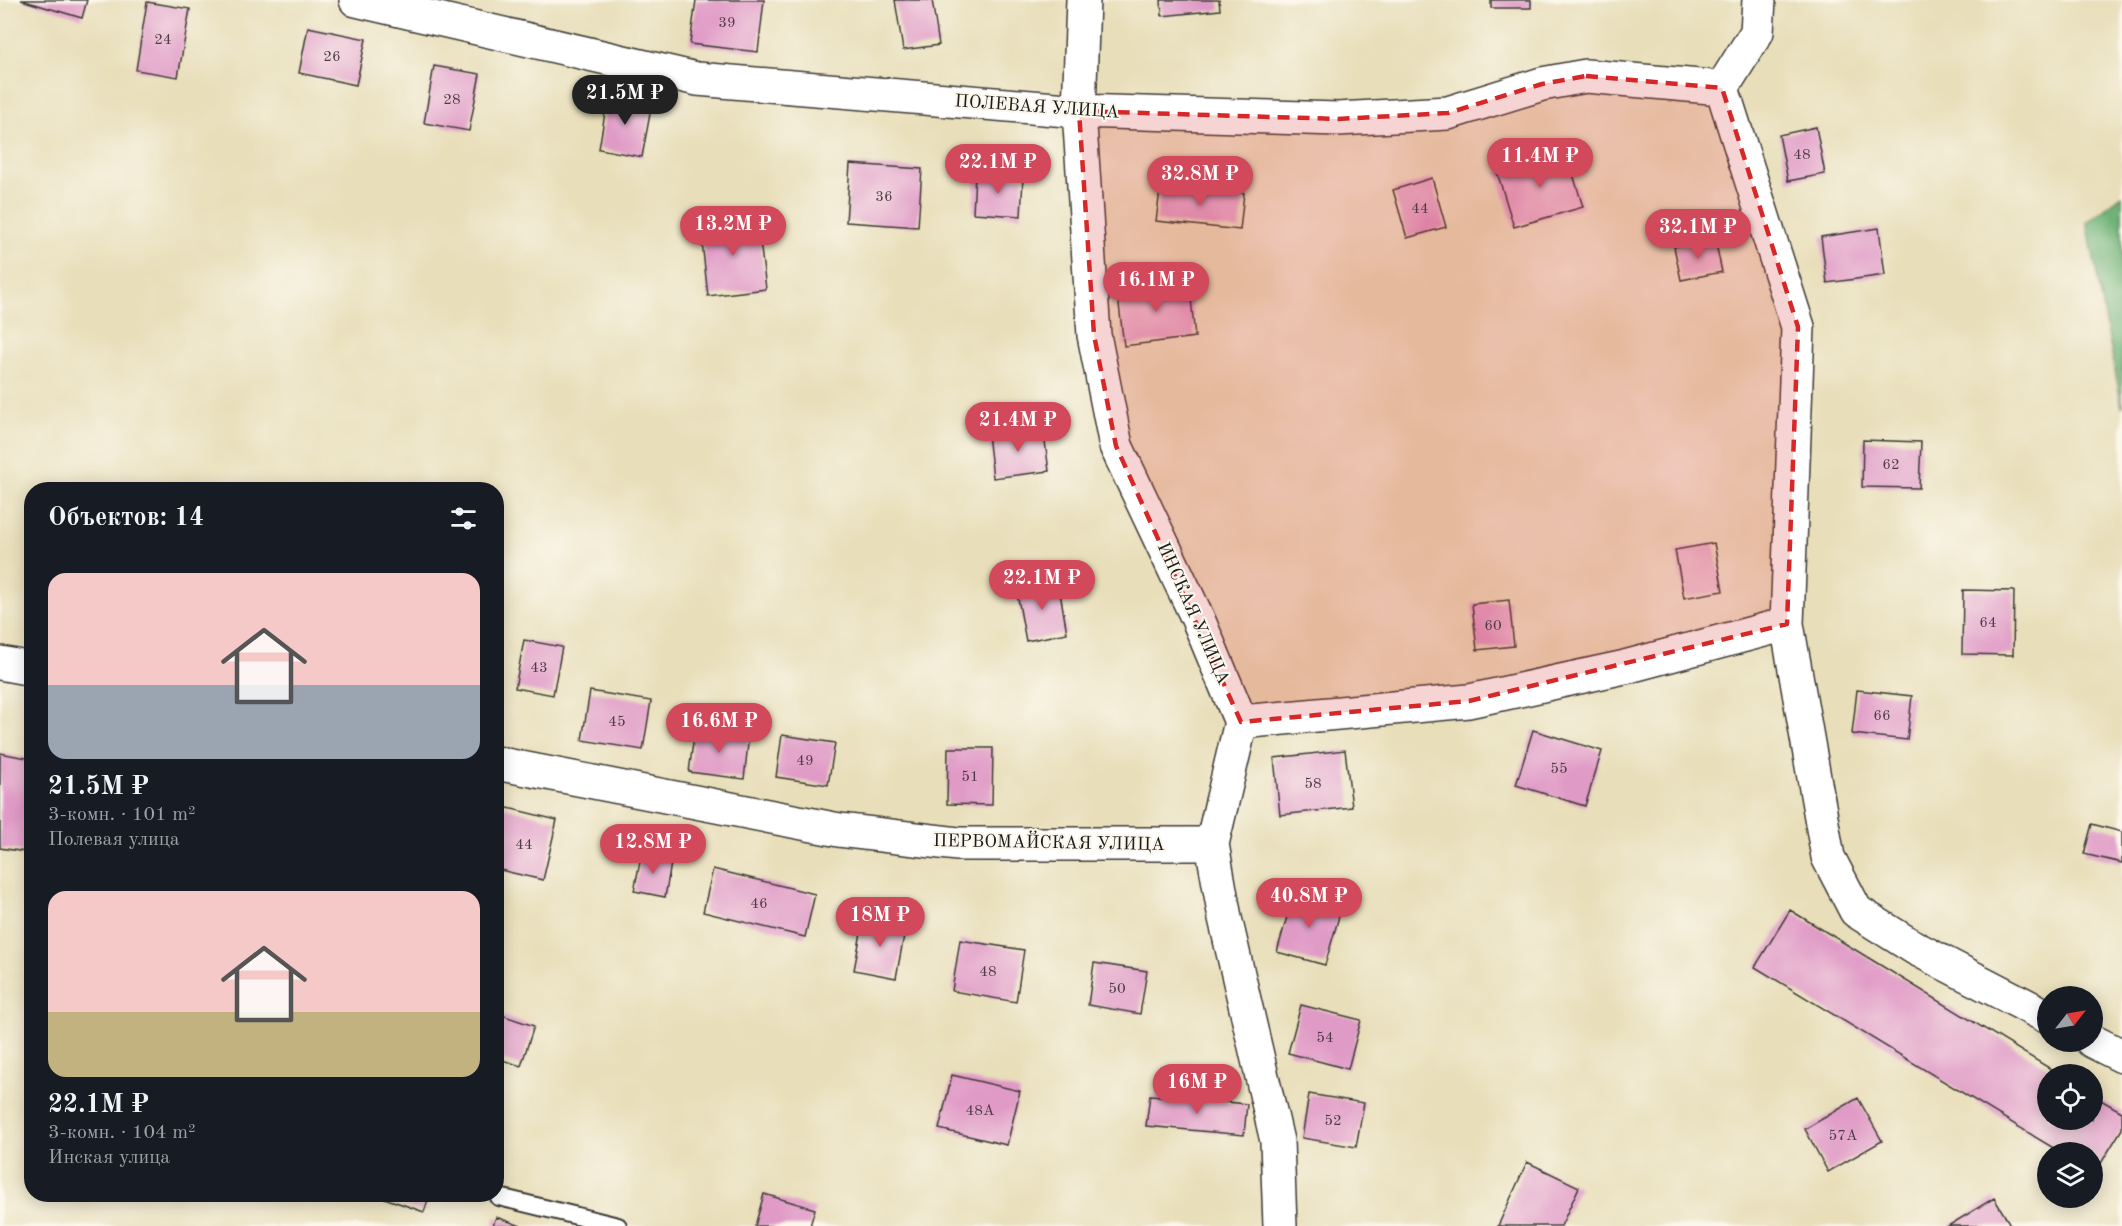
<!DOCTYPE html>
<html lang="ru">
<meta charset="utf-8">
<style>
:root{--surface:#171b24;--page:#20242c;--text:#f1f3f6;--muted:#9ea1a6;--accent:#d1495b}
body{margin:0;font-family:"Old Standard TT",serif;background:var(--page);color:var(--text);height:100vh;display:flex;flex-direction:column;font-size:22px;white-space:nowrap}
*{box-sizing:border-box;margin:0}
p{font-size:20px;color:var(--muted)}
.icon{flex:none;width:33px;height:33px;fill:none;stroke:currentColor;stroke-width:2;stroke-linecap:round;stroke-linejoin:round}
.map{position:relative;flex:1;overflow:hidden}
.drawer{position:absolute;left:24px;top:482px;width:480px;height:720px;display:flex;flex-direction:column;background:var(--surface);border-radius:24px;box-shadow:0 3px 15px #0003}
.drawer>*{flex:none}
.needle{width:39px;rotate:59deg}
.buttons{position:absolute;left:2037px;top:986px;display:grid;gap:12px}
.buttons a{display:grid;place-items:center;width:66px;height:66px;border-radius:50%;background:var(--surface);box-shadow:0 3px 15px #0003;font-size:30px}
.price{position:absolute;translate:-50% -51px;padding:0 14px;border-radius:21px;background:var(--accent);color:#fff;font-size:20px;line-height:39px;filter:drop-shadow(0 2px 3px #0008)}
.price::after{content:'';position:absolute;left:50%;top:36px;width:18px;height:14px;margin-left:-9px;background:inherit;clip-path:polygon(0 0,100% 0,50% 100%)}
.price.selected{background:#222;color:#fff}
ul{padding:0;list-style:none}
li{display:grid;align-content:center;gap:12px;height:318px;padding:0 24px}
li span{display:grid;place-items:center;height:186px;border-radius:18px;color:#555}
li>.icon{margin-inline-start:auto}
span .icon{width:108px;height:108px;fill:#fffc;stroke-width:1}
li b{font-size:26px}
h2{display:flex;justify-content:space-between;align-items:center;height:72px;padding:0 24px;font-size:26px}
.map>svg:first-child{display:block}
</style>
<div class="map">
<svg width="2122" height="1226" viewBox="0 0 2122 1226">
<rect width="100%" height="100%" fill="#fbf7ec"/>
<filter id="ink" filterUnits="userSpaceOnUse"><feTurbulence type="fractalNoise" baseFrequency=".0167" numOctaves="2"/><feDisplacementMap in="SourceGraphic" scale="12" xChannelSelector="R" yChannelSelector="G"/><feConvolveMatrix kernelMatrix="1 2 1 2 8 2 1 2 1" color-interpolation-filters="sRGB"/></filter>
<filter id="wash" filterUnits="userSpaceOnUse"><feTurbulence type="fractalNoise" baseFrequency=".008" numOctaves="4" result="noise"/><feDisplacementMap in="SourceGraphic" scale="24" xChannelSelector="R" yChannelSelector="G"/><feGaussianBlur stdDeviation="1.35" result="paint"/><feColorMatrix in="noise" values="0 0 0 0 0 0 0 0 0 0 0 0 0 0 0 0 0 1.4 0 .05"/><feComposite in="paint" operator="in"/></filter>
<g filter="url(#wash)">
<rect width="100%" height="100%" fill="#e8deb9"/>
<path fill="#6eb276" stroke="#456749" stroke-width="1.5" d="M2122,195V407L2087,222Z"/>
<g id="blocks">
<path fill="#e09ac6" d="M21,0H87L82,18Z
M696,0H764L758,52L690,44Z
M895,0H932L939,45L903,50Z
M1161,0H1219L1220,10L1162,16Z
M1491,0H1531V8H1491Z
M147,2L190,9L178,77L136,70Z
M308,27L366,39L356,85L299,73Z
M434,66L480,74L469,131L424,123Z
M608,95L652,103L642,157L599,149Z
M1816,127L1825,174L1788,181L1779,135Z
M1566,151L1583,207L1514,227L1497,172Z
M850,164L922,169L918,227L846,222Z
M975,174L1023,178L1021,216L973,213Z
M1432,178L1446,227L1407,238L1393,190Z
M1161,183L1244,193L1240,230L1156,221Z
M757,217L766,289L708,296L700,224Z
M1879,228L1885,275L1827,283L1821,237Z
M1715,239L1722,272L1681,280L1674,247Z
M1189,280L1195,337L1124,346L1117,288Z
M1043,427L1049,471L993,478L988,434Z
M1863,440L1921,442L1919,488L1862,487Z
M1714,543L1723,591L1684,598L1675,550Z
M1058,581L1067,633L1026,641L1016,588Z
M1963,590L2014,591L2013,655L1962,654Z
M1509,600L1514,646L1477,650L1472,604Z
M524,640L562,647L553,695L515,688Z
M1857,690L1912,696L1907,740L1852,734Z
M590,691L651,701L643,750L582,740Z
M695,728L749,735L744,779L689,772Z
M1533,730L1602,751L1585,806L1516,785Z
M782,735L835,743L828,785L776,777Z
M948,748H993L992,805L947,804Z
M1345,750L1352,807L1280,815L1274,758Z
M0,753L32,759V853L0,848Z
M496,805L557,820L543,880L496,869Z
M2092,824L2122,832V863L2084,854Z
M642,852L672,858L665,897L634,891Z
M713,869L815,894L805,937L703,912Z
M1294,892L1342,906L1325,965L1277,952Z
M1790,910L2059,1074H2048V1119H2092V1095L2122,1112V1129L2095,1173L2092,1172V1152H2060L1755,967Z
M864,917L906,925L896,978L854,970Z
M960,940L1024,950L1016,1002L952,991Z
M1094,963L1147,971L1140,1014L1088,1005Z
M1301,1005L1361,1020L1348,1069L1288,1053Z
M496,1013L534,1026L521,1066L496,1058Z
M952,1075L1020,1091L1007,1145L939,1129Z
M1309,1094L1364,1103L1356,1147L1302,1138Z
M1150,1095L1247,1104L1244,1135L1146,1126Z
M1858,1098L1882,1141L1828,1172L1805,1129Z
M1527,1162L1579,1187L1561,1226H1498Z
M373,1194H430L424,1212Z
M764,1194L815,1209L810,1226H755Z
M1994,1198L2011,1226H1948Z
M496,1217L521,1226H493Z"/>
</g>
</g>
<g filter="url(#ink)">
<use href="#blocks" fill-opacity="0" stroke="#3b3934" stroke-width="1.5"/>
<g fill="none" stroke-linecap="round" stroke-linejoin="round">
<g stroke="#3b3934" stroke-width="20">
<path id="service" d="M499,1197L618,1226"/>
</g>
<g stroke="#3b3934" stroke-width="36">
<path id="minor" d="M356,0L697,79L1079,111L1338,119L1448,113L1542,84L1586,76L1722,88
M1083,0L1079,111L1094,335L1116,446L1198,619L1241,722L1212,844L1225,918L1277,1141L1280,1226
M1759,0L1757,32L1722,88L1798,327L1787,624L1828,857L1856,911L1915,948L2048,1017
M0,663L32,669
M1241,722L1469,701L1625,667L1787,624
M496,763L839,830L958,844H1212
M2092,1041L2122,1056"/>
</g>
<use href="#service" stroke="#fff" stroke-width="16"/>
<use href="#minor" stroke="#fff" stroke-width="33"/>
</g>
</g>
<path fill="#d62828" fill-opacity="0.2" stroke="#d62828" stroke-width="4.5" stroke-dasharray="12 8" stroke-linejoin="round" d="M1586,76L1722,88L1798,327L1787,624L1469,701L1241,722L1116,446L1094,335L1079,111L1338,119L1448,113L1542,84Z"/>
<g text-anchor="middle" stroke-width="4.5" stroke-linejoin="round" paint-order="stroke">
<g font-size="15" fill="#4d3c46">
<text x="727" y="27">39</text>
<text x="163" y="44">24</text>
<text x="332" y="61">26</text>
<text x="452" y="104">28</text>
<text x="1802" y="159">48</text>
<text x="884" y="201">36</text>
<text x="1420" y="213">44</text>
<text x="1891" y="469">62</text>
<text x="1988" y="627">64</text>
<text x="1493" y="630">60</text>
<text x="539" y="672">43</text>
<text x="1882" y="720">66</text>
<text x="617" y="726">45</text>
<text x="805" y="765">49</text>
<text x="1559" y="773">55</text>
<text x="970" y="781">51</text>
<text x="1313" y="788">58</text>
<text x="524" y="849">44</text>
<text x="759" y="908">46</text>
<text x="988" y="976">48</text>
<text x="1117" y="993">50</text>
<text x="1325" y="1042">54</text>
<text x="980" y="1115">48А</text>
<text x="1333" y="1125">52</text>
<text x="1843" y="1140">57А</text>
</g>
<g font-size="18" fill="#1c1c1c" stroke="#fbf7ec">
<text transform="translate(1037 106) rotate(4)" y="6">ПОЛЕВАЯ УЛИЦА</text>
<text transform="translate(1194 613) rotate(66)" y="6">ИНСКАЯ УЛИЦА</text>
<text transform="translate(1049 842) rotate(1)" y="6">ПЕРВОМАЙСКАЯ УЛИЦА</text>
</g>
</g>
</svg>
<div class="buttons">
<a><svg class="needle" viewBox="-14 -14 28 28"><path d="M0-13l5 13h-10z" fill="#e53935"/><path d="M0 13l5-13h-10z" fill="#9ea1a6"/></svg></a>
<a><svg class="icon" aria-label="locate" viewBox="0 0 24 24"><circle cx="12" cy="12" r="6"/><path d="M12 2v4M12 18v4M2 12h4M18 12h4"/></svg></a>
<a><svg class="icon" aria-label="layers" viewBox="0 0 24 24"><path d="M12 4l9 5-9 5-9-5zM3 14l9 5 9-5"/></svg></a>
</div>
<b class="price selected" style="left:625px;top:126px">21.5M ₽</b>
<b class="price" style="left:1540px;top:189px">11.4M ₽</b>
<b class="price" style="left:998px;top:195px">22.1M ₽</b>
<b class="price" style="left:1200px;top:207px">32.8M ₽</b>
<b class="price" style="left:733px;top:257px">13.2M ₽</b>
<b class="price" style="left:1698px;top:260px">32.1M ₽</b>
<b class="price" style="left:1156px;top:313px">16.1M ₽</b>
<b class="price" style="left:1018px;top:453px">21.4M ₽</b>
<b class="price" style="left:1042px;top:611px">22.1M ₽</b>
<b class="price" style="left:719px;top:754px">16.6M ₽</b>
<b class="price" style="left:653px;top:875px">12.8M ₽</b>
<b class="price" style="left:1309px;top:929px">40.8M ₽</b>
<b class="price" style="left:880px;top:948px">18M ₽</b>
<b class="price" style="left:1197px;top:1115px">16M ₽</b>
<section class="drawer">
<h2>Объектов: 14<svg class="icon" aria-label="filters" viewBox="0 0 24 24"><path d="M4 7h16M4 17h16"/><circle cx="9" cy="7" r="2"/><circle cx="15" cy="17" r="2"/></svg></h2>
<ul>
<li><span style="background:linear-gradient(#f6c9c9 60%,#9aa5b1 0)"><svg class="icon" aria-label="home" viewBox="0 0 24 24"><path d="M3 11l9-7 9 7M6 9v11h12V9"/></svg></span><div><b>21.5M ₽</b><p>3-комн. · 101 m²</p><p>Полевая улица</p></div></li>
<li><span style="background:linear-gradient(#f6c9c9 65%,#c2b280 0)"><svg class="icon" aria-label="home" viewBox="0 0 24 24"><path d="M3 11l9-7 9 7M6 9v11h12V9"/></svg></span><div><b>22.1M ₽</b><p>3-комн. · 104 m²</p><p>Инская улица</p></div></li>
</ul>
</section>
</div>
